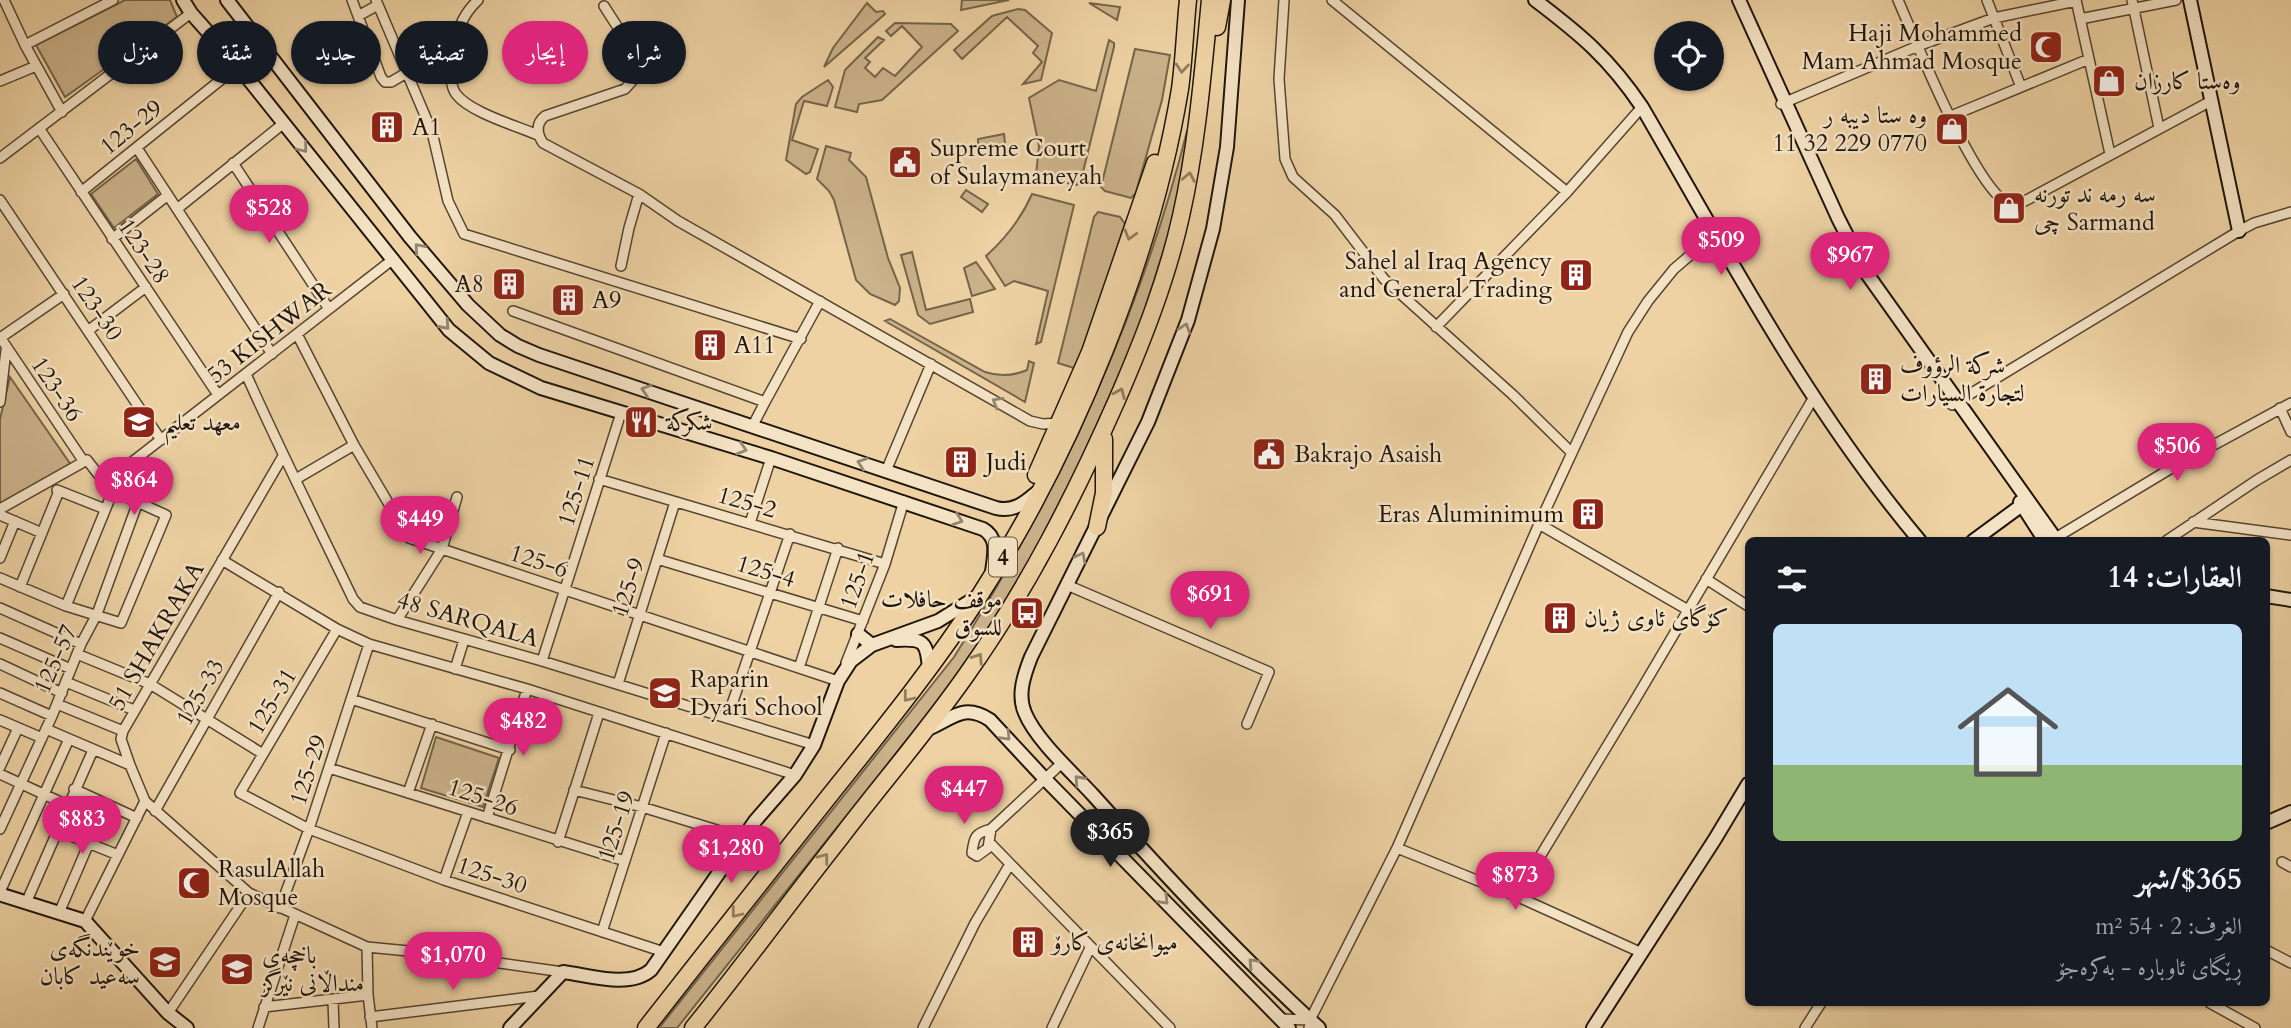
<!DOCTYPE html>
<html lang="ar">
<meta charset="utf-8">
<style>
:root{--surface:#171b24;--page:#242831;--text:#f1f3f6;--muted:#9ea1a6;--accent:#db2777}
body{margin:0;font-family:Cardo,Amiri,serif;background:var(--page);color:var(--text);direction:rtl;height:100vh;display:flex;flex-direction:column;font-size:26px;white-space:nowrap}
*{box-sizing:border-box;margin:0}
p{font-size:23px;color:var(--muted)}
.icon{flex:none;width:38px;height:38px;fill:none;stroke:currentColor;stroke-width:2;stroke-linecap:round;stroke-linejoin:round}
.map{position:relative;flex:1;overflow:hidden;direction:ltr}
.sheet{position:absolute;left:1745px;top:537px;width:525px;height:469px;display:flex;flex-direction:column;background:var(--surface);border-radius:10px;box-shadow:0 2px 5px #0004;direction:rtl}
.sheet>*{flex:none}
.banner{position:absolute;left:21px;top:21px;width:665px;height:63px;direction:rtl;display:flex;gap:14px}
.fabs{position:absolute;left:1654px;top:21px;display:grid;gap:14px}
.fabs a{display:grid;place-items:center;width:70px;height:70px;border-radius:50%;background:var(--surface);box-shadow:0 2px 5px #0004;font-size:35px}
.price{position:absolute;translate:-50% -60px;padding:0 16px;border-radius:24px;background:var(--accent);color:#fff;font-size:23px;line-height:46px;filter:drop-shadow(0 2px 4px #0008)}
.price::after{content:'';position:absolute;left:50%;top:42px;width:21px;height:16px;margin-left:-10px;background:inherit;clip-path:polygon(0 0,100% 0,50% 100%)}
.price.on{background:#222;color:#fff}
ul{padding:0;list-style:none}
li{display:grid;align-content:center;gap:14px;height:371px;padding:0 28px}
li span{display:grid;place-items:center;height:217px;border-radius:10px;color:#555}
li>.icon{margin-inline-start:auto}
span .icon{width:126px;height:126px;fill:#fffc;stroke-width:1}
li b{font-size:30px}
h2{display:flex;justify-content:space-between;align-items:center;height:84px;padding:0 28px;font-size:30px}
.pill{padding:0 24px;border-radius:32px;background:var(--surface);box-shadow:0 2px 5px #0004;font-size:24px;line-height:63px}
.pill.on{background:var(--accent);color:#fff}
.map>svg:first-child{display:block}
</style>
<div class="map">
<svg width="2291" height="1028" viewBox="0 0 2291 1028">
<rect width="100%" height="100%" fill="#eed2a4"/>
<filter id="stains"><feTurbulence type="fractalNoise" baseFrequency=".00286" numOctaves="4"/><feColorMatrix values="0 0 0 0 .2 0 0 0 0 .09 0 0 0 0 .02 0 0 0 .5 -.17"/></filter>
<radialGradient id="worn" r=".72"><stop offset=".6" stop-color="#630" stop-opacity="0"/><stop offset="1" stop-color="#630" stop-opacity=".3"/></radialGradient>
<path fill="#cbb28a" stroke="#75644a" stroke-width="2" d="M125,0H170L177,17L65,97L36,45Z
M962,0H1009L961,10Z
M867,3L876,12L883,11L885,14L824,67L833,48Z
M1089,3L1120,7L1117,20Z
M1018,9L1025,10L1052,33L1041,80L1023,84L1042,62L1033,53L1038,46L1007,17L962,59L954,50L992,16Z
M895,23L951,24L958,31L882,100L859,104L857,112L835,107L845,70L878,37L884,40L865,58L870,62L865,68L875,77L883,68L895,76L922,47L902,26L891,36L886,31Z
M1109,40L1114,43V47L1080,184L1075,185L1036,175L1039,146L1029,98L1059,80L1096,91Z
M1135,49L1170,55L1162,100L1138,185L1136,193L1131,198L1105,191L1101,187Z
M828,80L833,87L827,106L804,101L792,140L818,149L810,172L806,174L786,160L796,104L802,97Z
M1187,131H1190L1173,221L1136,337L1077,469L1035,551L990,626L948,688L677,1028H659L954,657C1057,494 1140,319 1187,131Z
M1004,134L1005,144L978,147V139Z
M826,146L851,153L849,160L866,177L888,258L900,288L899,301L895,305L870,294L856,280L834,200L829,191L817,179Z
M136,159L158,194L114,228L91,194Z
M966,190L988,204L982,212L961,197Z
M1032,194L1074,205L1041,342L1036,344L1048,291L1014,281L1005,286L986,256C1006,238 1021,219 1032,194Z
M1098,212L1120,217L1125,224L1077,369L1058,363L1094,217Z
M912,252L926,310L970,299L973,312L930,324L918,315L901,255Z
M976,262L995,289L972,296L964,268Z
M890,319L985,372C1000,377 1013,376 1027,370L1029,361L1034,363L1025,402L885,321Z
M10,377L71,465L0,504V419Z
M436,737L499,758L483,807L421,788Z"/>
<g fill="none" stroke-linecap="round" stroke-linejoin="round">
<g stroke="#534531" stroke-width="12">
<path id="street" d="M4,0L25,45L62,112
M352,0L358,16L378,5
M376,0L432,132L448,201L464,234L801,339
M478,0C462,15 457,31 453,52C452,65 448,83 456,94C469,112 517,126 538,135
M1284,0L1279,79L1285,159L1293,177L1335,215L1384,279L1513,395L1571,452
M1332,0L1567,192
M1898,0C1915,39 1975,190 2010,205L2023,202L2211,101
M1987,0L2021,87
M2076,0L2110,154
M2132,0L2159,128
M604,6L640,62L634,79L625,89L545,116C535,124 537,134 543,143L639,194
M358,16L381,77L385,82H391L408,72
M2080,19L2176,0
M25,45L113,0
M0,81L36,66
M1781,104L1918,46L1994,18L2076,1
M1951,116L2089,59
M39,128L218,395
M137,148L272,354
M0,158L191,13
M233,163L329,309
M81,192L238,66
M0,200L161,440
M177,209L284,123
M112,239L168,195
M621,266L629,228L639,194L678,221L1030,421L1043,424L1060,423
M513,311L765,402L753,425
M1436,327L1567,192L1642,107
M89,330L146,287
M297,334L354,445L409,538L838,681
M0,337L84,462
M0,338L64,294
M246,374C280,450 317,524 353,599L360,607L397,620L542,661L814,745
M0,402L6,350
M765,402L820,301
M1952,405L2239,231L2254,223L2291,212
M2280,408L2291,432
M283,456L123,731L121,739L130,765L145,801L249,893L367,947L429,953L563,972
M886,471L931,364
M296,479L354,445
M599,479L885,564
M57,490L105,509
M0,509L87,460L105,483L392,260
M0,515L42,533
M2193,522L2291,535
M750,523L771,458
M1539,524L1688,610
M2052,540L2175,466L2291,403
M2166,541L2257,480L2291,460
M0,558L15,521
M657,559L863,621
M222,560L337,629L369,644L527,689L795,775
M0,578L66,606L121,623L166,515L113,491
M1706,579L1748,606
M1067,585L1269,672L1247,724
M20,587L59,491
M66,606L113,491
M0,608L81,644
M397,620L442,549L457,497
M337,629L240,793L309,829L444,880L664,952
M0,638L71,669
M77,654L150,684L263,754
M542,661L621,413
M846,663L885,564L904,501
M0,664L62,693
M799,668L838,548
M455,669L464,640
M66,682L134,710
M618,684L675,502
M0,693L52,716
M351,699L510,750
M57,704L123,731
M728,716L790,534
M0,720L42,738
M46,729L130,765
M0,767L18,728
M329,768L625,861
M0,774L67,805
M74,789L137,818
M574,790L642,807L743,838
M408,793L432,724
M155,811L279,592
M487,818L527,689
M0,829L52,716L81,644L97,614L138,502
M991,829L988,848L977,856L972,853C974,837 975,833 991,829L1063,762
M56,830L118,855
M558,842L599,713
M990,843L1170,1028
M1397,848L1516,896L1642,953
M2282,862L2291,867
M444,880L468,812
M0,892L69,739
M1516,896L1635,700L1814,397
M26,903L93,750
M280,908L309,829L369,644
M59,913L89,843
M85,921L145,801
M602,932L666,733
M367,947L368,995L372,1028
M2266,950L2291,963
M333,1000L334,1028
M2210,1003L2255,1028
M264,1007L368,995
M168,1013L249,893
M370,1017L539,996
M1281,1019L1310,1020
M258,1028L295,915
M923,1028L975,923L1010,864
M1052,1028L1090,948
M1309,1028L1310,1020L1397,848L1539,524L1628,332L1648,301L1674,269L1716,233
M1805,1028L1821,1003"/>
</g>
<g stroke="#1f160b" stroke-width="16">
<path id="secondary" d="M183,0L191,13L238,66L449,330L489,363L541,388L771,458L983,529C999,538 994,555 992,572
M227,0L410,237L468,305L500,335L518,346L539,355L996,508C1013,512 1023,504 1036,493
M1238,0L1227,147L1213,229L1188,320L1148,422L1031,657C1024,675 1017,695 1025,713C1036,740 1073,773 1093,795C1165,875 1239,955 1319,1028
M1535,0C1581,35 1609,58 1642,107C1728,255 1809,409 1920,541
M1739,0L1838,218L1865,271L2057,541
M2190,0L2239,231
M2020,502L2045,541
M1973,541L2022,505
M2266,596L2291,600
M858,634L872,645
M896,640C924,638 927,642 929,669
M930,728C953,718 964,703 990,720L1045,779L1289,1028
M2266,823L2291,812
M0,892L2,895L85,921L168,1013L187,1028
M510,1028L563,972C589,975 629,989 651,970L755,821L795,775L814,745L838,681L851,661L872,645L938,621L975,598
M1593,1028L1715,839L1748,784"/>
</g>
<g stroke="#1f160b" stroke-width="19">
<path id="highway" d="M1217,27L1222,0
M1036,475L1090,352L1155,163
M1097,527L1104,493V439
M646,1028C707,950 769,872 830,795C882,730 935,665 980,595C1073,451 1152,258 1180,89C1184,60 1185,29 1188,0
M693,1028C744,965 791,900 841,837C883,782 928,730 967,674C1028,588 1075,495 1117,400C1143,340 1167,279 1181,216C1197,145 1203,72 1210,0"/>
</g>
<use href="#street" stroke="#f4e2c4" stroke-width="9"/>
<use href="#secondary" stroke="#f4e2c4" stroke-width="12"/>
<use href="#highway" stroke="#eed2a4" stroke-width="16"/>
</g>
<defs><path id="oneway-chevron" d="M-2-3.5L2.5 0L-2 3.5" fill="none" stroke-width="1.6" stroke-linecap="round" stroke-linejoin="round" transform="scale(1.75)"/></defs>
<g stroke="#917d5f">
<use href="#oneway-chevron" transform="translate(1182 68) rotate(95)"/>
<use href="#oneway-chevron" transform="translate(1189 177) rotate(-79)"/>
<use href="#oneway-chevron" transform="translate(1130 235) rotate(106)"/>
<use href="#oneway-chevron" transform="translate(1120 393) rotate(-67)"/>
<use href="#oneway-chevron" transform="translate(978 658) rotate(-57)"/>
<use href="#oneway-chevron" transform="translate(908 697) rotate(128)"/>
<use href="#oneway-chevron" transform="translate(824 858) rotate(-53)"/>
<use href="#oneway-chevron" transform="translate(736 913) rotate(128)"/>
</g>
<g stroke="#948671">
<use href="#oneway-chevron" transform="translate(303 148) rotate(52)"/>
<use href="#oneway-chevron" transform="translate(419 248) rotate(-131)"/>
<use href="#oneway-chevron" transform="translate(445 325) rotate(48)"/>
<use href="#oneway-chevron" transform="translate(1185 328) rotate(-71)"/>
<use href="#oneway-chevron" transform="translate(646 390) rotate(-162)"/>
<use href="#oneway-chevron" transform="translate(997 402) rotate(-150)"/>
<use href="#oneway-chevron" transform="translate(742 449) rotate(17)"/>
<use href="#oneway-chevron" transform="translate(862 463) rotate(-161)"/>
<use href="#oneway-chevron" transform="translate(958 520) rotate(19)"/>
<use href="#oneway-chevron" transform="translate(1081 557) rotate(-63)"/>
<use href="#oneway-chevron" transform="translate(1006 736) rotate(47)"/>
<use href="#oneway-chevron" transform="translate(1079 780) rotate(-132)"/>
<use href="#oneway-chevron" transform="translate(1164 900) rotate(46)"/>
<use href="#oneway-chevron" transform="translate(1253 963) rotate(-134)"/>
</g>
<defs>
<g id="mosque-square" transform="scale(1.75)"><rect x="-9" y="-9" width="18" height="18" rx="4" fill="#8f2418" stroke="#f4e2c4"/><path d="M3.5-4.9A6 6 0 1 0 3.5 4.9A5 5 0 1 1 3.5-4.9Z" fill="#fff"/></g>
<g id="shop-square" transform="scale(1.75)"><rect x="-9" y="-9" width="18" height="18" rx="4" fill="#8f2418" stroke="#f4e2c4"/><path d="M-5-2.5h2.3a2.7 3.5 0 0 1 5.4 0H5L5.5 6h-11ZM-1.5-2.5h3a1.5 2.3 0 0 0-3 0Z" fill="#fff"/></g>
<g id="building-square" transform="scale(1.75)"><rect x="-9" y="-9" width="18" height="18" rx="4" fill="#8f2418" stroke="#f4e2c4"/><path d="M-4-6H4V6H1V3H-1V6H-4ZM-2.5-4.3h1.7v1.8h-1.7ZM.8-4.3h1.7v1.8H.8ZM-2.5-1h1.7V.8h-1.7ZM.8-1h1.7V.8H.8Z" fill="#fff"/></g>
<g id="civic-square" transform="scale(1.75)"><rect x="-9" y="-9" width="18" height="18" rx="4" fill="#8f2418" stroke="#f4e2c4"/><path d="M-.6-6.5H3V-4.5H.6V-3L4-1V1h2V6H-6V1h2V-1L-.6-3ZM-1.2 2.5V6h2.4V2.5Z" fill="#fff"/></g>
<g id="school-square" transform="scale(1.75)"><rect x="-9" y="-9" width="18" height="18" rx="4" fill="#8f2418" stroke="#f4e2c4"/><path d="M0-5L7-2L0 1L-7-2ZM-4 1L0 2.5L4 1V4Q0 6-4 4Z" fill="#fff"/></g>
<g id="restaurant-square" transform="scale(1.75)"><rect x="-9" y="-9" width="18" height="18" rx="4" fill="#8f2418" stroke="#f4e2c4"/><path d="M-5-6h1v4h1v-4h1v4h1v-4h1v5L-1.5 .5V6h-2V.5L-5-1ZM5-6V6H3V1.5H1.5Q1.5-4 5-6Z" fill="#fff"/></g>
<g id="bus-square" transform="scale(1.75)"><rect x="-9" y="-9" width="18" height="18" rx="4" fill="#8f2418" stroke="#f4e2c4"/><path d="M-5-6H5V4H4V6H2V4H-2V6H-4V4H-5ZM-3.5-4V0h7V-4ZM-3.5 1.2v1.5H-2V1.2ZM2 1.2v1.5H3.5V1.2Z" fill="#fff"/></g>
</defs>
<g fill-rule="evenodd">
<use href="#mosque-square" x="2046" y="47"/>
<use href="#shop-square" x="2109" y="81"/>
<use href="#building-square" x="387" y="127"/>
<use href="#shop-square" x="1952" y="129"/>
<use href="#civic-square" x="905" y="162"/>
<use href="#shop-square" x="2009" y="208"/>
<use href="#building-square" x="1576" y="275"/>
<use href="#building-square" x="509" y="284"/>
<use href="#building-square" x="568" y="300"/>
<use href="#building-square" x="710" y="345"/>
<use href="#building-square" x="1876" y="379"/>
<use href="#school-square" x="139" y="422"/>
<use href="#restaurant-square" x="641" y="422"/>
<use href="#civic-square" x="1269" y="454"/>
<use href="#building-square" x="961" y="462"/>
<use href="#building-square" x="1588" y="514"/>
<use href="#bus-square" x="1027" y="613"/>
<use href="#building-square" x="1560" y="618"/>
<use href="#school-square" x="665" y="693"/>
<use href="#mosque-square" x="194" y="883"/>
<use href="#building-square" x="1028" y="942"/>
<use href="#school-square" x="165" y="962"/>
<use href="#school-square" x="237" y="969"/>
</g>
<g text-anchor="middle" stroke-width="5" stroke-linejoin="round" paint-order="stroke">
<rect fill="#f4e2c4" stroke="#5f5342" stroke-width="2" x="989" y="537.5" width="28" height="39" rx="5"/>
<g font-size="23" font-weight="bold" fill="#1f160b">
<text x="1003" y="565">4</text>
</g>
<g font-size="24" fill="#1f160b" stroke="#f4e2c4" text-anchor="start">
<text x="2022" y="41" text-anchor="end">Haji Mohammed<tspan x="2022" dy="28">Mam Ahmad Mosque</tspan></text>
<text x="2134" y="89">وەستا کارزان</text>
<text x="1927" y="123" text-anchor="end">وه ستا دیبه ر<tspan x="1927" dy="28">11 32 229 0770</tspan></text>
<text x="412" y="135">A1</text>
<text x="930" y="156">Supreme Court<tspan x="930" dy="28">of Sulaymaneyah</tspan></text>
<text x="2034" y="202">سه رمه ند تورنه<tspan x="2034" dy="28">چی Sarmand</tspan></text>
<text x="1552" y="269" text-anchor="end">Sahel al Iraq Agency<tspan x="1552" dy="28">and General Trading</tspan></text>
<text x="484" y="292" text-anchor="end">A8</text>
<text x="592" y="308">A9</text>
<text x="734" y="353">A11</text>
<text x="1900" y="373">شركة الرؤوف<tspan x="1900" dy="28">لتجارة السيارات</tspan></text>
<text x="164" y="430">معهد تعليم</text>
<text x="666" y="430">شكركة</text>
<text x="1294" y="462">Bakrajo Asaish</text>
<text x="986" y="470">Judi</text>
<text x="1564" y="522" text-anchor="end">Eras Aluminimum</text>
<text x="1002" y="607" text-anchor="end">موقف حافلات<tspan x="1002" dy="28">للسوق</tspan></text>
<text x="1584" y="626">کۆگای ئاوی ژیان</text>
<text x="690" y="687">Raparin<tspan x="690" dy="28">Dyari School</tspan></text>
<text x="218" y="877">RasulAllah<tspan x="218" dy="28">Mosque</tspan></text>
<text x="1052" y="950">میوانخانەی کارۆ</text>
<text x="140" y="956" text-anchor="end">خوێندنگەی<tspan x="140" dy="28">سەعید کابان</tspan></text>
<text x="262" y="963">باخچەی<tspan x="262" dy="28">منداڵانی نێرگز</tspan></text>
</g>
<g font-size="24" fill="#1f160b" stroke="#f4e2c4">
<text transform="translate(131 127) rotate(-39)" y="8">123-29</text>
<text transform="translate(144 251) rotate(56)" y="8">123-28</text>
<text transform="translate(97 308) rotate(56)" y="8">123-30</text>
<text transform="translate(269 332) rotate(-38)" y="8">53 KISHWAR</text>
<text transform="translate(57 389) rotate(56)" y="8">123-36</text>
<text transform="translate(576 491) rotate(-72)" y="8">125-11</text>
<text transform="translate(747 502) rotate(16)" y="8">125-2</text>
<text transform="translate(539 561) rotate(18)" y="8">125-6</text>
<text transform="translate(766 571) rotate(17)" y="8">125-4</text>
<text transform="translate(857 580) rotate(-70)" y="8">125-1</text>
<text transform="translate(628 587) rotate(-72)" y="8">125-9</text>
<text transform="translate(468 619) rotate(16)" y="8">48 SARQALA</text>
<text transform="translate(156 636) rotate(-60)" y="8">51 SHAKRAKA</text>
<text transform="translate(55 659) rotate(-66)" y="8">125-57</text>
<text transform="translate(200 692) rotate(-60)" y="8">125-33</text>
<text transform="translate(272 701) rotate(-59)" y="8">125-31</text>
<text transform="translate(308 770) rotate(-72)" y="8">125-29</text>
<text transform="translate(483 797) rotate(18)" y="8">125-26</text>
<text transform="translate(616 826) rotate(-72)" y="8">125-19</text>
<text transform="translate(492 875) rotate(18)" y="8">125-30</text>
</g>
</g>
<rect width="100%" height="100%" filter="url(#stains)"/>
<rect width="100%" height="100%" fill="url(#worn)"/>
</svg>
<div class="fabs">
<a><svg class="icon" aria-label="locate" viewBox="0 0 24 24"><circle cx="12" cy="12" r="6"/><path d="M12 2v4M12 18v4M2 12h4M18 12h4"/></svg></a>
</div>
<b class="price" style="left:269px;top:245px">$528</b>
<b class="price" style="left:1721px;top:277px">$509</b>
<b class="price" style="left:1850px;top:292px">$967</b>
<b class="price" style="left:2177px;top:483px">$506</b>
<b class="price" style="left:134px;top:517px">$864</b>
<b class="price" style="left:420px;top:556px">$449</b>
<b class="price" style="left:1210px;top:631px">$691</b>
<b class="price" style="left:523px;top:758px">$482</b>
<b class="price" style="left:964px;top:826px">$447</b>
<b class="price" style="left:82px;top:856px">$883</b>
<b class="price on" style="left:1110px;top:869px">$365</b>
<b class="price" style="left:731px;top:885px">$1,280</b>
<b class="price" style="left:1515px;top:912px">$873</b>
<b class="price" style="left:453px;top:992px">$1,070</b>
<div class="banner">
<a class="pill">شراء</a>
<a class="pill on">إيجار</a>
<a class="pill">تصفية</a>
<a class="pill">جديد</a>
<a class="pill">شقة</a>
<a class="pill">منزل</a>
</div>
<section class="sheet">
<h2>العقارات: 14<svg class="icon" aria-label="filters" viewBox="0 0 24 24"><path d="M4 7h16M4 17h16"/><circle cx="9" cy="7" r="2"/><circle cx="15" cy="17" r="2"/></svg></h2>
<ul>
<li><span style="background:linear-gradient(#bfe0f5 65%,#8fb573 0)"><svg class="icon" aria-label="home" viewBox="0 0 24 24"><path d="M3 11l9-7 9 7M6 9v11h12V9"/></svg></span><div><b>$365/شهر</b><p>الغرف: 2 · 54 m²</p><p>ڕێگای ئاوبارە - بەکرەجۆ</p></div></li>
</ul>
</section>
</div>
